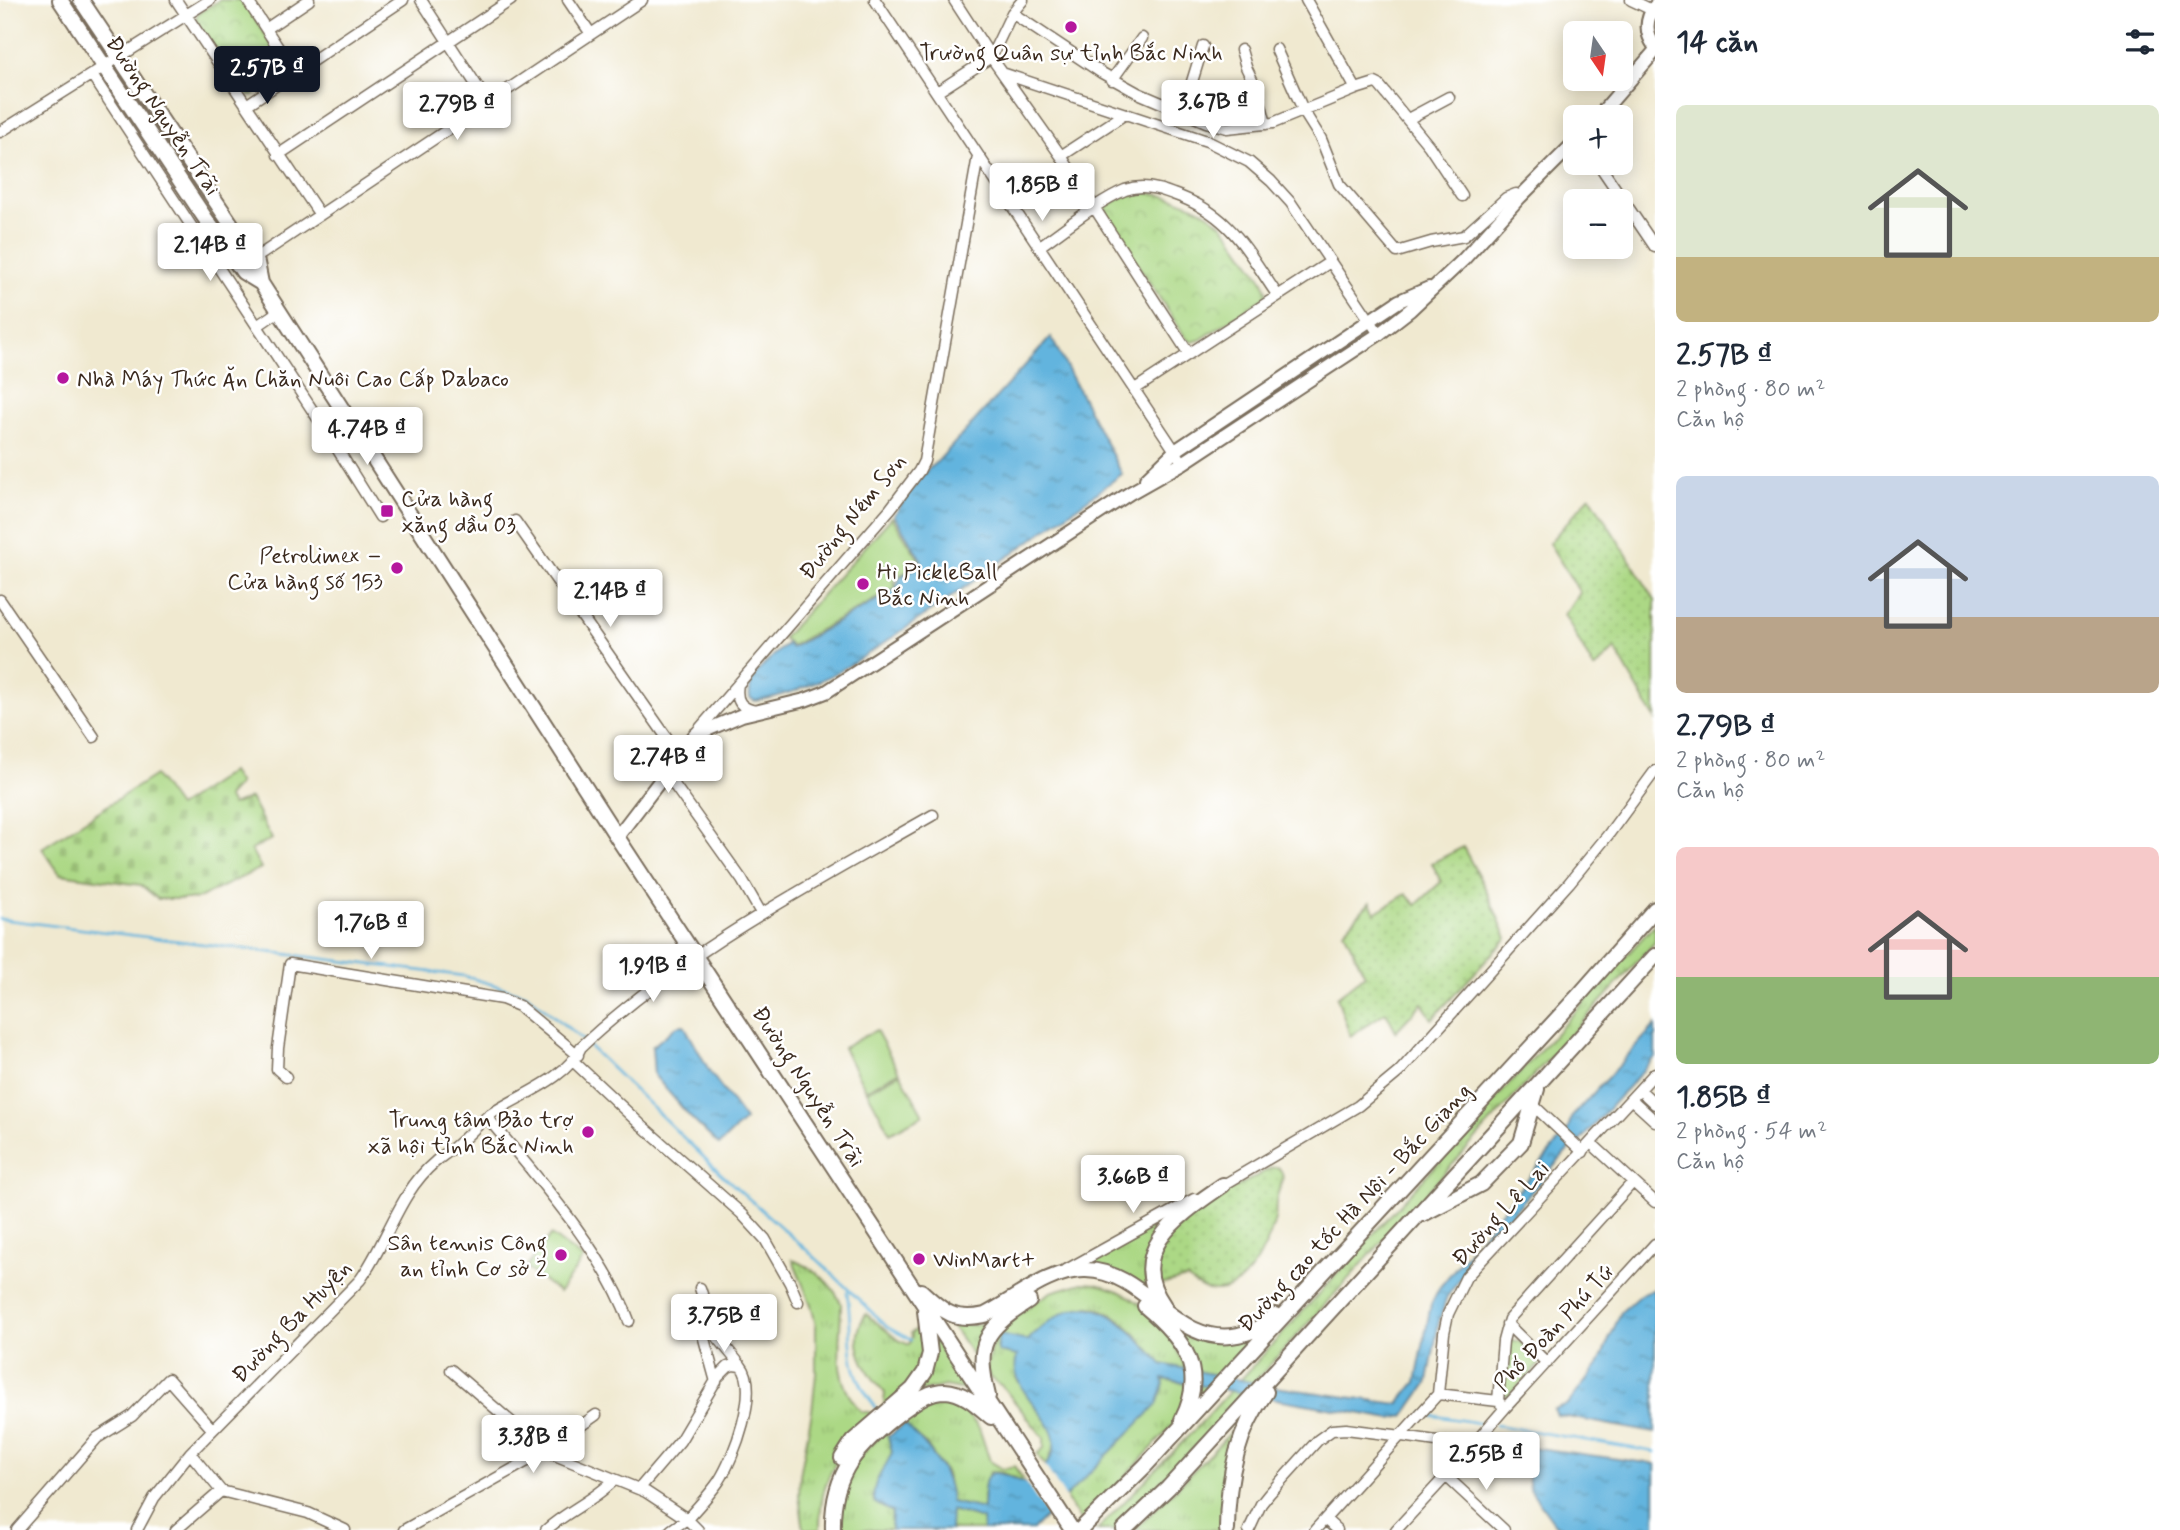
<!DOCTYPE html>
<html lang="vi">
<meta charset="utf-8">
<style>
:root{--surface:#fff;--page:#f2f2f3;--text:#1f2937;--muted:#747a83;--accent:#111827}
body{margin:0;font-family:Mynerve,sans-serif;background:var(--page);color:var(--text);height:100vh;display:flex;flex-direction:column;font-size:26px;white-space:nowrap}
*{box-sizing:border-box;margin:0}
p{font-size:23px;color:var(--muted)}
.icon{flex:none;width:38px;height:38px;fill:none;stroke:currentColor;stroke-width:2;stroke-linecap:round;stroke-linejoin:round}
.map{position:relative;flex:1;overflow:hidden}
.drawer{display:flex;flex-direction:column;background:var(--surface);width:525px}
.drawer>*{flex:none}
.needle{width:46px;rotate:167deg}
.controls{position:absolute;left:1563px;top:21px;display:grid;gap:14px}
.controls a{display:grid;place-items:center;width:70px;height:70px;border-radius:10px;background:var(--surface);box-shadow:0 4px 18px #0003;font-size:35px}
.price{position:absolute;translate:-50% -60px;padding:0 16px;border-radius:7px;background:#fff;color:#222;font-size:23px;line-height:46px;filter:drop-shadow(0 2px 4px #0008)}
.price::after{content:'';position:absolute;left:50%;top:42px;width:21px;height:16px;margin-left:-10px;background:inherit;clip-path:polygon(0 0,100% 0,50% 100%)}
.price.current{background:var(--accent);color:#fff}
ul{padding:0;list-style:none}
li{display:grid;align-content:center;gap:14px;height:371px;padding:0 21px}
li span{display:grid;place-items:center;height:217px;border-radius:10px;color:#555}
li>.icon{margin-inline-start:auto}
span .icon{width:126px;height:126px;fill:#fffc;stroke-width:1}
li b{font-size:30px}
h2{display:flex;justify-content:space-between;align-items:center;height:84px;padding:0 21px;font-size:30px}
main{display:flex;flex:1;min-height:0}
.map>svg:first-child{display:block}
</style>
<main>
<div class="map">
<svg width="1655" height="1530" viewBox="0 0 1655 1530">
<defs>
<pattern id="grass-tufts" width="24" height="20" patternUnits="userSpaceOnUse" patternTransform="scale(1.75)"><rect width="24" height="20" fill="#acd885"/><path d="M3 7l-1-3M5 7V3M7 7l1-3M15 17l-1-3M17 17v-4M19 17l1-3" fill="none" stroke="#95ba72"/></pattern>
<pattern id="cemetery-stones" width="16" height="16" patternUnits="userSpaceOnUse" patternTransform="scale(1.75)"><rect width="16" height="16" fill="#acd885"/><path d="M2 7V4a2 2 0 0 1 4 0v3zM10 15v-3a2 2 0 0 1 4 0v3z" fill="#95ba72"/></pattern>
<pattern id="park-crowns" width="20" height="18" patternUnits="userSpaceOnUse" patternTransform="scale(1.75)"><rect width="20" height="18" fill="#acd885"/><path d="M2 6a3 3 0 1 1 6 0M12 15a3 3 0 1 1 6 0" fill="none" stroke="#95ba72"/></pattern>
<pattern id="garden-dots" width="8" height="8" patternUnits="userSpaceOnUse" patternTransform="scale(1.75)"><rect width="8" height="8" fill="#acd885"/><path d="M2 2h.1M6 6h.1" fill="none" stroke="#95ba72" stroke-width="1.8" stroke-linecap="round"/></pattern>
<pattern id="water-ripples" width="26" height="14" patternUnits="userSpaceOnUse" patternTransform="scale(1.75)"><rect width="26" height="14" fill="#62b4de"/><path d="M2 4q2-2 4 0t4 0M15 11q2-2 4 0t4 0" fill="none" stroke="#5293b3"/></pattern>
</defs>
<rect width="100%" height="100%" fill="#fff"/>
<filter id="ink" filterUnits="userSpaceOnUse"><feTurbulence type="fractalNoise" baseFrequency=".0143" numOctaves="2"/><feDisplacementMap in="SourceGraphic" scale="14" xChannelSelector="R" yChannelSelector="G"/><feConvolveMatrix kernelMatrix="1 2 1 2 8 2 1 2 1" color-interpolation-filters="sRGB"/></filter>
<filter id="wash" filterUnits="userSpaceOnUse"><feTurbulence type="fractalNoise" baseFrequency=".00686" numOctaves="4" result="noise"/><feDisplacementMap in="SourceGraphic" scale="28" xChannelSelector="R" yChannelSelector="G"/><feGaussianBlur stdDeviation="1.57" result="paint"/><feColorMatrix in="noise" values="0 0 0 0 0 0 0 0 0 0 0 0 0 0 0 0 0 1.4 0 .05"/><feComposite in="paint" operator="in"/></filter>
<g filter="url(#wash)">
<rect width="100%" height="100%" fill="#f0e9d0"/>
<path fill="url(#grass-tufts)" stroke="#748152" stroke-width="2" d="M1655,924V942L1207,1434L1114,1530H1097L1203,1421Z
M1168,1218L1152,1290L1091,1265L1089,1262Z
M793,1260C814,1268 831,1282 841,1303C841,1343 830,1380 862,1412H869L873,1417C838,1456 819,1475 820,1530H804L799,1496L800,1475L812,1411L816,1374V1325L811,1305Z
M1082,1283C1114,1283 1146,1303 1166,1329C1175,1341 1180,1356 1186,1369L1162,1364C1141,1343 1118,1304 1083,1307C1076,1308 1069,1313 1063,1316C1048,1323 1038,1329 1027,1341L998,1340L997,1348L1017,1356L1016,1378L1052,1430L1055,1445L1046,1467L1037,1454L1044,1448V1438L1002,1386L990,1378L986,1369L994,1337L1024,1310L1051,1292Z
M866,1314L898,1340L909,1345L912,1336L911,1333L921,1327C925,1372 919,1375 887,1406L884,1402L885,1393C866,1372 846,1342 866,1314Z
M1001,1314L977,1361L951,1325H978Z
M1172,1321L1186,1331L1263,1335L1190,1415L1195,1397Z
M932,1337L967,1390L945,1386L914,1393Z
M1162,1379L1189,1384L1176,1422L1082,1523L1065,1497L1097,1464Z
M953,1397L979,1428L990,1461L1003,1469L1014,1466L1026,1483L998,1471L990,1472L983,1496V1509L951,1502L946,1474L925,1443L899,1421L929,1400Z
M1242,1421L1221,1530H1135Z
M884,1432L888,1437L892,1452L873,1497L875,1503L892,1512L891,1530H839L841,1493L857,1459Z
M950,1510L983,1519V1530H950Z"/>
<path fill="url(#cemetery-stones)" stroke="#748152" stroke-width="2" d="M231,772L239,784L227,797L232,805L250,798L272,839L251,850L261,868L197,899H158L141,885L60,874L42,848L155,775L178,807Z"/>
<path fill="url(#park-crowns)" stroke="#748152" stroke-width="2" d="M220,0H243L285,65V74L252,95L244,93L196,21L197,14Z
M1132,192C1160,192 1198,203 1219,222C1231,233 1240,248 1249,261C1256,271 1266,282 1267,294L1264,298L1200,340L1192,342L1186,338L1105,215L1107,206Z
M1512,1341H1520L1540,1361L1539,1365L1508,1396L1503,1394L1507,1346Z"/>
<path fill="url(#garden-dots)" stroke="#748152" stroke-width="2" d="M1590,496L1655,600V719L1615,649L1594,669L1564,614L1580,593L1549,543Z
M1463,847L1485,888L1507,938L1432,1019L1422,1003L1396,1031L1386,1012L1350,1036L1337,997L1365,975L1344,931L1370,902L1375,913L1406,894L1416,905L1441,882L1432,863Z
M1278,1167C1288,1178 1279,1185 1277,1197C1275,1204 1276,1212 1275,1219C1266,1257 1230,1318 1187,1278L1160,1285L1157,1267L1164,1240L1204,1205L1271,1168Z"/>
<path fill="#acd885" stroke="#748152" stroke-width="2" d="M892,517L920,561L918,565L897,577L894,581L896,588L791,646L783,638Z
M876,1030L899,1072L866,1090L843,1048Z
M900,1073L923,1115L890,1133L867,1091Z
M551,1235L583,1259L559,1292L526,1268Z"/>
<path fill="url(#water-ripples)" stroke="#4e6f7e" stroke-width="2" d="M1051,337L1122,474C1057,522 992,569 925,615C870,652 822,691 755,701L750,698C746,675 772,658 787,643L791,648L897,589C896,571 914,574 922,561L894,515L926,471L939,460Z
M684,1025L710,1072L745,1120L719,1145L691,1118L654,1075L652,1047L677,1026Z
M1655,1025V1057L1579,1142L1571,1147L1480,1250L1447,1297L1439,1321L1428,1382L1404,1416L1391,1419L1163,1379L1164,1384L1157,1405L1033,1530H983L982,1519L951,1510L950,1530H891L892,1512L875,1503C869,1482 886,1470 892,1452L888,1437L905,1424C927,1446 950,1470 951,1502L983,1509C984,1465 988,1468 1025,1483C1102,1431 1002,1405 1017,1356L998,1352V1339L1001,1335L1027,1341C1088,1279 1115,1313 1162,1364L1275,1387L1398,1404L1416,1382L1431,1304L1439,1288L1568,1130L1571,1118Z
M1655,1289V1433L1557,1415L1554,1409L1568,1404L1598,1365L1621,1312L1640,1295Z
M1523,1446L1655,1464V1530H1567L1555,1524L1530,1489Z"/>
<path fill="#f0e9d0" d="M1044,1464L1067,1500L1049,1518L1022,1478L1025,1479Z"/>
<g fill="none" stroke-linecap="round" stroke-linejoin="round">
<path stroke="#62b4de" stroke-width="2.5" d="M0,919L464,976L528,995L584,1041
M589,1046L719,1172L819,1261L887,1327L911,1340
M847,1292C855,1343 841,1365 878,1410
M1423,1414L1486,1424
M1496,1425L1655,1452"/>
</g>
</g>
<g filter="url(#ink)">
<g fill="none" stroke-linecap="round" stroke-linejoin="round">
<g stroke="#7a6d5c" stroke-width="13">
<path id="minor" d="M176,0L320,215
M247,0L294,72
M421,0L488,103
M568,0L591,34
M875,0L1183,463
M954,0L991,57
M1306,0L1356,89
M1631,0L1652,10
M1012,13L1102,73L1138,93L1206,122L1227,128L1273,123L1356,89L1375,83L1379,85L1429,146L1462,196
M266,29L309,0
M1276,49L1304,112L1321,139L1339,184L1397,252L1431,242L1464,236L1506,198L1516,194L1520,197
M1241,50L1246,67L1257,90L1266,124
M991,57L1012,13L1023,0
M1005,74L1207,141L1249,162L1271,181L1291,203L1379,334
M92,75L328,434L349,420
M1112,80L1142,38
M937,92L991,57L1061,156L1189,354
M248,104L403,0
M1183,111L1203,46
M1408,119L1449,97
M0,132L210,0
M278,155L511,0
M1061,156L1125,114
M1598,163L1655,247
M1040,246C1063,230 1100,200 1125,190C1142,184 1157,188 1173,194C1231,214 1245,248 1278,296
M254,259L642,0
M257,326L279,311
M1135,389L1330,262
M328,434L380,517
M515,521L679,755
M0,600L94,737
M738,684C735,701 741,709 757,711
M695,734L891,508L919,471L924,461L978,156
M665,772L742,880L761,913
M573,1061L640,1124L742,1214L765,1239L790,1283L798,1302
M286,1077L277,1069L278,1048L290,964L502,999L519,1006L578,1055
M1640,1090L1655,1104
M1631,1099L1655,1121
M1532,1104L1583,1152
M487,1117C535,1175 604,1251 629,1321
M1591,1143L1655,1202
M1220,1187L1358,1106L1399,1072L1569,883L1608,835L1655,771
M1066,1270L1194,1199
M700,1288L715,1334L741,1366
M1507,1324L1547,1363
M703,1335L716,1382
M451,1370L545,1451L596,1415
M1438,1394L1498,1401L1502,1405
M1498,1401L1503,1341L1509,1319L1633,1182
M190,1453L221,1491
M1446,1476L1504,1530
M639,1489L680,1441L718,1377L728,1367L733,1365L741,1366C760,1389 734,1458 719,1481C710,1494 698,1507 687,1519L698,1530
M1325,1519L1337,1530
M17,1530L97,1438L132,1416L168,1379L212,1429
M137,1530L154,1498L190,1453L360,1280C387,1243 399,1192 435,1162C443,1155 452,1150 460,1142C470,1134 478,1124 488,1116C516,1096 567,1080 581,1047C684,950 811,885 933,815
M176,1530L221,1491L308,1513L345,1530
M404,1530L545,1451L646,1492L687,1519L671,1530
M546,1530C567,1511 595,1500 614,1480
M1249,1530L1261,1504L1269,1494L1318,1440L1332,1430L1346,1429L1402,1436L1471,1446
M1315,1530L1438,1394L1444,1333L1448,1314L1466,1277L1655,1073
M1396,1530L1446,1476L1505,1408L1655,1244"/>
</g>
<g stroke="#7a6d5c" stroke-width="16">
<path id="major" d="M1655,6C1645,20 1645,33 1655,47
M1598,117L1655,51
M1146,479L1175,451L1399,301L1429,288
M617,837L695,735L742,715L805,700L826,692L1130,493L1183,463L1379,334L1410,310L1463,260L1520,197L1575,142"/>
</g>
<g stroke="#7a6d5c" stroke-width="18">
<path id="highway" d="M60,0L205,218L243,272L261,283
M81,0L257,263L261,283L617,837L1072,1530
M1423,1214L1481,1184L1521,1143L1537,1089
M921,1291C943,1311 953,1322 985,1315C1016,1299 1050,1269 1086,1270C1147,1271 1175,1348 1238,1335C1253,1332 1265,1326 1275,1315
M1145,1306C1183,1338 1208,1370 1182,1420
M1164,1306C1123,1249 1183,1213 1223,1185
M988,1396C975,1343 984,1330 1029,1301
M842,1458L853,1441L913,1389L925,1372L930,1353L925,1311
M833,1530C831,1472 859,1444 902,1411C915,1402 928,1391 945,1391C964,1392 977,1405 991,1417
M1080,1530L1145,1466L1580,994L1655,909
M1124,1530L1168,1488L1655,956
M1227,1530C1227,1481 1236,1433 1266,1392"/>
</g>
<use href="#minor" stroke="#fff" stroke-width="10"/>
<use href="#major" stroke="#fff" stroke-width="12"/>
<use href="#highway" stroke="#fff" stroke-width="14"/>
</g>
</g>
<g fill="#b5179e" stroke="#fff" stroke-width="2.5">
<circle cx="1071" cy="27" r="7"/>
<circle cx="63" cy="378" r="7"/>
<rect x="380" y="504" width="14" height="14" rx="3.5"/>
<circle cx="397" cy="568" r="7"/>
<circle cx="863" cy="584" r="7"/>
<circle cx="588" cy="1132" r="7"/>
<circle cx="561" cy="1255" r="7"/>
<circle cx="919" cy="1259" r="7"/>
</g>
<g text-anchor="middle" stroke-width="5" stroke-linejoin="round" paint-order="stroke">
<g font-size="23" fill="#3b2a1e" stroke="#fff" text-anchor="start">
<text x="1071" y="60" text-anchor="middle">Trường Quân sự tỉnh Bắc Ninh</text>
<text x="77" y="386">Nhà Máy Thức Ăn Chăn Nuôi Cao Cấp Dabaco</text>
<text x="401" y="506">Cửa hàng<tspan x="401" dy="26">xăng dầu 03</tspan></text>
<text x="383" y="563" text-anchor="end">Petrolimex –<tspan x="383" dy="26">Cửa hàng số 153</tspan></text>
<text x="877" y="579">Hi PickleBall<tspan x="877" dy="26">Bắc Ninh</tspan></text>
<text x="574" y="1127" text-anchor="end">Trung tâm Bảo trợ<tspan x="574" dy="26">xã hội tỉnh Bắc Ninh</tspan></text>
<text x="547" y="1250" text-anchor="end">Sân tennis Công<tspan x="547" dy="26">an tỉnh Cơ sở 2</tspan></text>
<text x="933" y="1267">WinMart+</text>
</g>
<g font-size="23" fill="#3b2a1e" stroke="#fff">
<text transform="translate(164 115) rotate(56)" y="8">Đường Nguyễn Trãi</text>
<text transform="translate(852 516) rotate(-51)" y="8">Đường Ném Sơn</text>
<text transform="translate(809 1086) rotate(57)" y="8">Đường Nguyễn Trãi</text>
<text transform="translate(1354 1207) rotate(-47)" y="8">Đường cao tốc Hà Nội - Bắc Giang</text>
<text transform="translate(1500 1213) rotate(-48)" y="8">Đường Lê Lai</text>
<text transform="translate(291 1321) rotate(-46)" y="8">Đường Ba Huyện</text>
<text transform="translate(1553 1327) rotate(-47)" y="8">Phố Đoàn Phú Tứ</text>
</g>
</g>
</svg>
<div class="controls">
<a><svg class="needle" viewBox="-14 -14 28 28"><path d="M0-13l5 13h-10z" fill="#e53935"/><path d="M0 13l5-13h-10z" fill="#747a83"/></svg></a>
<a>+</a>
<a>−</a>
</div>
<b class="price current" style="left:267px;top:106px">2.57B ₫</b>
<b class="price" style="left:1213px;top:140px">3.67B ₫</b>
<b class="price" style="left:457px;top:142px">2.79B ₫</b>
<b class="price" style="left:1042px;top:223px">1.85B ₫</b>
<b class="price" style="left:210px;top:283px">2.14B ₫</b>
<b class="price" style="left:367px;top:467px">4.74B ₫</b>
<b class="price" style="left:610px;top:629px">2.14B ₫</b>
<b class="price" style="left:668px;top:795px">2.74B ₫</b>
<b class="price" style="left:371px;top:961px">1.76B ₫</b>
<b class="price" style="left:653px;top:1004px">1.91B ₫</b>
<b class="price" style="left:1133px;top:1215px">3.66B ₫</b>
<b class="price" style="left:724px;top:1354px">3.75B ₫</b>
<b class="price" style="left:533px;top:1475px">3.38B ₫</b>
<b class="price" style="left:1486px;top:1492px">2.55B ₫</b>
</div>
<section class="drawer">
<h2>14 căn<svg class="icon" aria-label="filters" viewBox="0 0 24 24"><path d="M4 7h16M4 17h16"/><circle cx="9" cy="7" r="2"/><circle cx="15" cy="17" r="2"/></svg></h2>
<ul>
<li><span style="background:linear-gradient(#dfe7d0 70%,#c2b280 0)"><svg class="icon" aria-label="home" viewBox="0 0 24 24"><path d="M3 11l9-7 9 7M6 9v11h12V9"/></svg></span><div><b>2.57B ₫</b><p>2 phòng · 80 m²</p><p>Căn hộ</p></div></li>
<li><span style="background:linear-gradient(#c9d6e8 65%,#b9a48a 0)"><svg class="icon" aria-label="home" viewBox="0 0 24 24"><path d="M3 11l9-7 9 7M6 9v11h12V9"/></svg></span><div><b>2.79B ₫</b><p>2 phòng · 80 m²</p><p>Căn hộ</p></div></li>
<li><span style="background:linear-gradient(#f6c9c9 60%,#8fb573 0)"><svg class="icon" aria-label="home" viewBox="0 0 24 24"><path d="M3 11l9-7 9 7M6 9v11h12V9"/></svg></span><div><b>1.85B ₫</b><p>2 phòng · 54 m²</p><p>Căn hộ</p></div></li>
</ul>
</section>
</main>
